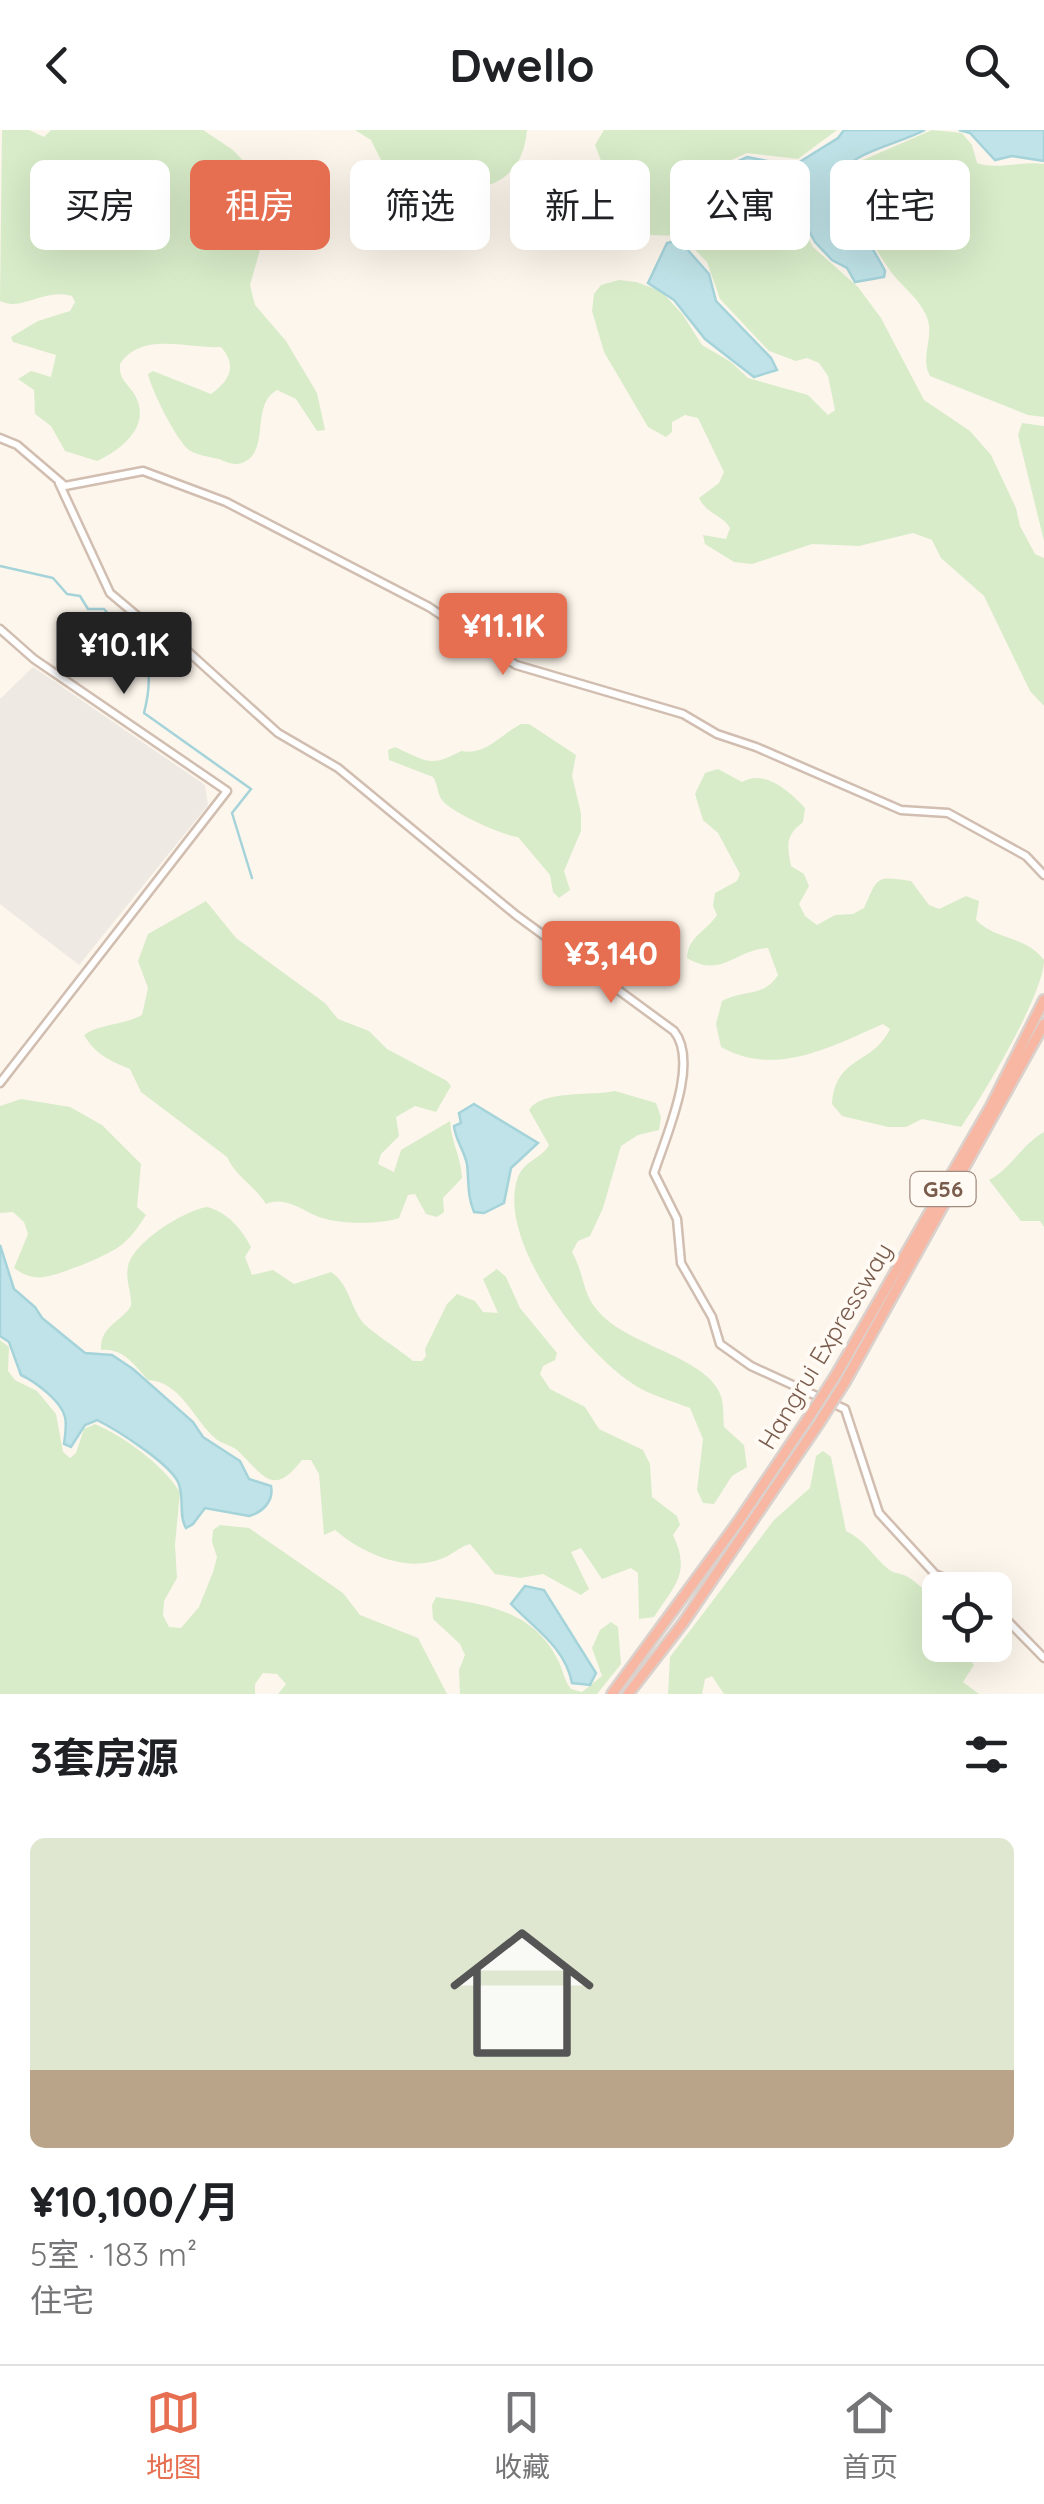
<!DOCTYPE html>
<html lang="zh">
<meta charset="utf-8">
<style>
:root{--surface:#fff;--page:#f2f2f2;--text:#202124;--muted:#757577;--line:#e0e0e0;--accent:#e76f51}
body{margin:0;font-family:Quicksand,"Noto Sans SC",sans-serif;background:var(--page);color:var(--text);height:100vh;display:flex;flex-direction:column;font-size:38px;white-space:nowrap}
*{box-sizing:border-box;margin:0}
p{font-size:32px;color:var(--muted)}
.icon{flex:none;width:55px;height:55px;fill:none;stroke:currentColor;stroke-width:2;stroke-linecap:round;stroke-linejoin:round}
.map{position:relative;height:1564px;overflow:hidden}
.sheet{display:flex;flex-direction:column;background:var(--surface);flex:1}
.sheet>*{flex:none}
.hud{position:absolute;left:30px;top:30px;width:985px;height:90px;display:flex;gap:20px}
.controls{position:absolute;left:922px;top:1442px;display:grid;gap:20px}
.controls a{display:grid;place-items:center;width:90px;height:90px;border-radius:15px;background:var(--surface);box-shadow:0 10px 40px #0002;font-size:50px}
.price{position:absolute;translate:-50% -85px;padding:0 22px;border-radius:10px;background:var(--accent);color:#fff;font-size:32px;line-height:65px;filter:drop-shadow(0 2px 5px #0008)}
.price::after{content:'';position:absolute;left:50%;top:60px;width:30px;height:22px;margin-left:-15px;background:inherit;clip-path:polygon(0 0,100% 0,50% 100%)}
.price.active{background:#222;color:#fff}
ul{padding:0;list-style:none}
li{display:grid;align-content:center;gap:20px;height:530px;padding:0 30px}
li+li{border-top:2px solid var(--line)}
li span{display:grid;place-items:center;height:310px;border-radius:15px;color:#555}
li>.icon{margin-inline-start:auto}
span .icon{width:180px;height:180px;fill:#fffc;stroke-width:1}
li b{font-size:42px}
h2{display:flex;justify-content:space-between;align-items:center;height:120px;padding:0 30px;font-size:42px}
.chip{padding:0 35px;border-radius:15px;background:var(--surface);box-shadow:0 10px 40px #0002;font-size:35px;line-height:90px}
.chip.active{background:var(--accent);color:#fff}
header{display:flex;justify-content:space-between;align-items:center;height:130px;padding:0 30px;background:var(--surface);font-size:45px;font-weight:800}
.dock{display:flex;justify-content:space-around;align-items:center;height:140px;border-top:2px solid var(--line);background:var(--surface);font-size:28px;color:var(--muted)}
.dock a{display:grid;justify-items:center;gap:5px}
.dock .active{color:var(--accent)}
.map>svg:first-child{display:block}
</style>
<header><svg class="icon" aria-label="back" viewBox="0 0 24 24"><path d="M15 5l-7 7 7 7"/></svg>Dwello<svg class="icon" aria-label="search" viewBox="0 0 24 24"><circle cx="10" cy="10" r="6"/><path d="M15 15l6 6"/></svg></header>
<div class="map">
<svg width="1044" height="1564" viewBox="0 0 1044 1564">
<rect width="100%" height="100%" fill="#fdf6ec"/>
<path fill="#efe9e4" d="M33,537L205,655L208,675L79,835L0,774V569Z"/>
<path fill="#d8ecc9" d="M2,0H29L44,7L51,0H203L233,20L249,37L260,70L256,100L260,120L250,155L255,175L286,211L317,263L325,300L317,301L296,269L277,260C249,276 272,321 242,333C234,336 226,332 219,329C210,327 196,325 189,320C176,310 151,259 148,244L153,241L211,264C229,251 238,236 221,217C187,219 142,201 120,234C119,249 125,251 133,262C154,294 123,319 97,331L65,321L51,296L35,284L34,260L18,249L31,241L51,247L56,225L13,212L11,207L38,191L70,181L75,172L72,166C43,158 23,182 0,171Z
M355,0H527C525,26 514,46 489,55L480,51C466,56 459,65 446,72C428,82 408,54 390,48L371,10Z
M604,0H837L798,29L747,23L727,32L733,48L785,64L813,117L858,157L881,188L924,270L970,301L991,325L1016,378L1020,396L1035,424L1044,428V576L1030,561L984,466L941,428L932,410L913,403L859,416L812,414L752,434L734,432L705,414L703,405L726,409L730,398C723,385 706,384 699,368L719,353L724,342L698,288L685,285L672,292V302L666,307L648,297L604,222L592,181L594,164L601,155L619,150L636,152L661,161L683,185L702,215L731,232L748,248L808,265L828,285L835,280L828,246L819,233L807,228L796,231L769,221L720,169L707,132L681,106L621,104L618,97L623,88L595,15Z
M932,0L962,3L972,15L977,33C994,40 1022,31 1044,34V287L1028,285L930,246C919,226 936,206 926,185C917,165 898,154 887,136C871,113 858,84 847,58L856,33Z
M1022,293L1044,296V411L1018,305Z
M521,594H529L576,625L572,646L581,683V701L564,741L570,760L559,768L553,762L550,745L518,707C504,706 450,682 442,670C437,663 438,654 433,647L389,630L388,620L395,617C426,631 430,638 461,621C486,626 500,605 521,594Z
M718,639L742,652C765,639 789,661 805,678L803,692C785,706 787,715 791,736L804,744L809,756L799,774L805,786L817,795L835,785L853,784L864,778C878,748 874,745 911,751L929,775L939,779L966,766L979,771L976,790C997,811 1025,805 1044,830C1044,864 983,966 961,997L922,989L906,997H888L842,986L832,974C836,925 872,936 890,899L883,894C832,916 776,948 721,917L716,894L722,871C744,859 763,868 778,845L768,818C734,820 722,849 687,828C688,806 706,802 717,785L713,776L715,763L737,751L740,744L718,703L703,690L695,664L705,643Z
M206,771L236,808L325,873L338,889L369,901L387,919L447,951L451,956L436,982L415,976L396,987L399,1006L381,1024L378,1034L394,1042L401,1020L450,991C451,1012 461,1026 462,1048L443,1068L444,1082L437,1087L426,1084L415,1064L408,1065L399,1088C381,1095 337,1094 319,1087C301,1080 286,1066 266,1074C254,1055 236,1047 227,1027L141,962L130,939C110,931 95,924 84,905C99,894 124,895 142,885L148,858L138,831L148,804Z
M615,961L656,973L661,987L659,1000L638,1005L621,1016L603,1078L590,1106L578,1111L572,1122C587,1149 580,1166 606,1189C637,1217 708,1229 721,1266C724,1275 723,1288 724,1297L744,1315L747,1337L732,1346L714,1374L703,1373L697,1360L703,1309L690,1278C672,1271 649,1265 633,1254C582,1221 495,1109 518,1047C525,1030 541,1029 549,1015L529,980C541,960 591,966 615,961Z
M21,969L70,977L102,995L141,1034L137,1077L146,1085C139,1096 131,1108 120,1116C105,1127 62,1144 44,1147C33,1149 22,1144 14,1138L28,1104L24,1092L13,1082L0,1083V976Z
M1044,1002V1097L1040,1091H1021L989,1050C1012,1038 1021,1015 1044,1002Z
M207,1077C226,1081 242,1099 251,1117L245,1127L252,1145L273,1140L294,1154L331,1142C348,1153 350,1174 361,1190C366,1199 402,1221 413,1231H422L426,1226L425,1219L447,1174L457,1164L475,1171L483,1182L498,1183L483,1149L497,1139L506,1147L520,1178L557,1223L555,1230L543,1236L540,1244L550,1259L585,1277L599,1299L643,1320L650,1334L652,1367L677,1386L680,1395L673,1405C691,1443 675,1455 654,1487L639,1489L638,1443L631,1438L602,1449L581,1418L571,1422L589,1459L581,1465L543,1444L520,1448L495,1444L470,1414C459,1417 452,1425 441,1429C406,1443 362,1423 335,1400L324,1405L319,1344L311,1330H302C272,1369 263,1344 237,1320C231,1315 222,1314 216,1309C193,1290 182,1252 148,1250C135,1236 124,1218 101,1220C100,1196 120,1193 131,1176C132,1162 125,1151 128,1137C132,1113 183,1081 207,1077Z
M0,1210L9,1217L8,1241L15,1250L37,1261L56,1284L63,1322L70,1328L76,1323L84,1299L95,1294C126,1308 162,1334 180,1362L175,1415L177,1448L164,1471L163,1485L169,1497L181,1498L199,1477L213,1442L217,1427L212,1412L213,1400L220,1395L249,1398L343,1463L360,1485L418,1508L447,1564H278L286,1554L277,1544L263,1543L255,1554V1564H0Z
M823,1321L831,1327L846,1401C865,1410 872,1425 887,1438C893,1444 902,1443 908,1447C940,1468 936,1483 940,1515L966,1525L974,1535L963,1552L979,1564H724L712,1546L705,1549L702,1564H668L670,1527L774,1390L810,1358L816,1326Z
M436,1467C485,1474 533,1480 558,1530C563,1540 564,1550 571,1559L582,1562L602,1546L592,1518L600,1500L611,1492L618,1497L621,1534L597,1564H460L459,1540L465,1525L460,1514L433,1489L432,1475Z"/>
<path fill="#bfe3e8" stroke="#a5d3da" stroke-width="2.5" d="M844,0H925C904,11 879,16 858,28C821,49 872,114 885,141L884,147L855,152L847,138L832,130L815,112L788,62L733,39L734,33L747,27L793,36L838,8Z
M959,0H1044V31L1012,26L995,30L970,3Z
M679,110L709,144L716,171L771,228L777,240L754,247L705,209L674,170L648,153L667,113Z
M474,974L538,1013L511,1038L504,1073L484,1083L474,1082C467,1065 469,1051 467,1034C464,1020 455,1009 454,996L461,993L459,983Z
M0,1115L14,1159L35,1177L42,1188L85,1223L112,1225L133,1239L193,1292L203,1307L240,1331L249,1349L271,1356C274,1371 263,1382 249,1386L205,1378L193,1394L186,1398C178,1385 185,1366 178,1352C169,1333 117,1300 97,1290L85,1295L71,1317L64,1314C65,1306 67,1295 65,1287C61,1271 36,1252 21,1245L9,1212L0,1206Z
M525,1456L544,1460L596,1543L590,1555L572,1553C565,1517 535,1499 511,1474Z"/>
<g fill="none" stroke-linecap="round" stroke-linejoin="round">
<path stroke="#a5d3da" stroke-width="2.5" d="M0,436L53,448L67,464L80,466L88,479H104C138,519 159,524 144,583L251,659L232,683L252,748"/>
<g stroke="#d1beb0" stroke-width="11">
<path id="minor" d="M0,308L17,315L65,356L143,341L226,372L429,477L516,535L683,584L717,604L756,617L901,680L948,683L1026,726L1044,745
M59,353L110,463L148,495L183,517L278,603L338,638L516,785L674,901C700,933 665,1008 654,1043L677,1089L681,1133L712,1187L720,1214L751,1236L845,1279L879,1383L935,1444L974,1460
M0,499L34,529L227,661L0,953
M995,1478L1044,1528"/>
</g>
<g stroke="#dad1cd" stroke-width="14">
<path id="highway" d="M836,1245L991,976L1044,870
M845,1252L1044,894
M612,1564L738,1392L809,1287
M628,1564L683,1493L819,1293"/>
</g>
<use href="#minor" stroke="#fff" stroke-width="6"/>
<use href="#highway" stroke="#f7b7a3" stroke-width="9"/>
<g stroke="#dad1cd" stroke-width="14" stroke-linecap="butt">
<path id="highway-bridge" d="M809,1287L836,1245
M819,1293L845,1252"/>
</g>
<use href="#highway-bridge" stroke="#f7b7a3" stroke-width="9"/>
</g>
<g text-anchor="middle" stroke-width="8" stroke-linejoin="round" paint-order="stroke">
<rect fill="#fffaf3" stroke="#a28b7f" stroke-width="2.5" x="910.5" y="1042" width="65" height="34" rx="8"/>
<g font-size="22" font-weight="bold" fill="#7a5c4d">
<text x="943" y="1067">G56</text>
</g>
<g font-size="25" fill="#7a5c4d" stroke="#fffaf3">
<text transform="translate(825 1216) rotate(-59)" y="9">Hangrui Expressway</text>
</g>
</g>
</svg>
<div class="controls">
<a><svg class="icon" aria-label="locate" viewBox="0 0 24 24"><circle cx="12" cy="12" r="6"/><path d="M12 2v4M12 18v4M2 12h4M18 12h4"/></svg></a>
</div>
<b class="price" style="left:503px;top:548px">¥11.1K</b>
<b class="price active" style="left:124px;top:567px">¥10.1K</b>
<b class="price" style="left:611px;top:876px">¥3,140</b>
<div class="hud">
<a class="chip">买房</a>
<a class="chip active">租房</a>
<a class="chip">筛选</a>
<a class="chip">新上</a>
<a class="chip">公寓</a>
<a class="chip">住宅</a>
</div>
</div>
<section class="sheet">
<h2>3套房源<svg class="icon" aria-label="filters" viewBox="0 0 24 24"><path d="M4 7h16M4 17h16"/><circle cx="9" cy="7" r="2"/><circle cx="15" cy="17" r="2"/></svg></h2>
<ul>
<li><span style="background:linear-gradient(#dfe7d0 75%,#b9a48a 0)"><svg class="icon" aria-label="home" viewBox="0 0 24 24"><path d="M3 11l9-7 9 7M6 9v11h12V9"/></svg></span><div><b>¥10,100/月</b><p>5室 · 183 m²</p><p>住宅</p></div></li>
</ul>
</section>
<nav class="dock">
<a class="active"><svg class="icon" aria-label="map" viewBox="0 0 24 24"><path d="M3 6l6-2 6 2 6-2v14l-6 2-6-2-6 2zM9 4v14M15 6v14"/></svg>地图</a>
<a><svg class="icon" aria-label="saved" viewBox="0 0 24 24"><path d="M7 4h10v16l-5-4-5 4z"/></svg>收藏</a>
<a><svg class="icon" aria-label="home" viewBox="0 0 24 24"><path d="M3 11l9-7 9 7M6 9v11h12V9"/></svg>首页</a>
</nav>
